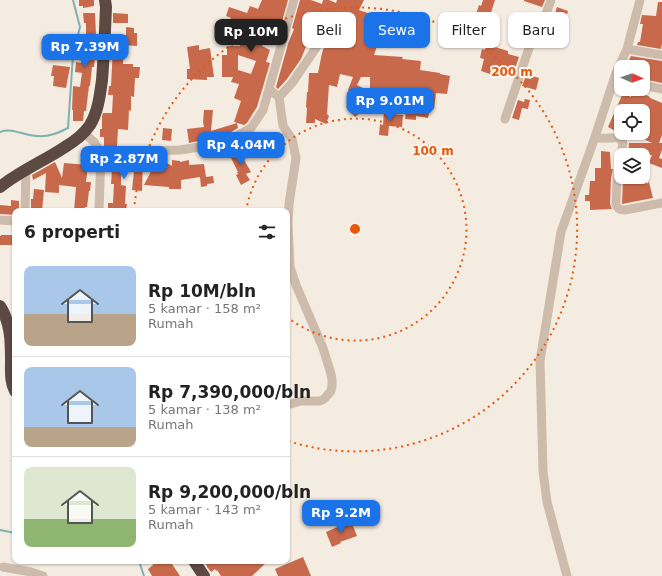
<!DOCTYPE html>
<html lang="id">
<meta charset="utf-8">
<style>
:root{--surface:#fff;--page:#f6f6f6;--text:#222;--muted:#767676;--line:#e0e0e0;--accent:#1a73e8}
body{margin:0;font-family:"DejaVu Sans",sans-serif;background:var(--page);color:var(--text);height:100vh;display:flex;flex-direction:column;font-size:15px;white-space:nowrap}
*{box-sizing:border-box;margin:0}
p{font-size:13px;color:var(--muted)}
.icon{flex:none;width:22px;height:22px;fill:none;stroke:currentColor;stroke-width:2;stroke-linecap:round;stroke-linejoin:round}
.map{position:relative;flex:1;overflow:hidden}
.panel{position:absolute;left:12px;top:208px;width:278px;height:356px;display:flex;flex-direction:column;background:var(--surface);border-radius:8px;box-shadow:0 1px 3px #0004}
.panel>*{flex:none}
.top-card{position:absolute;left:302px;top:12px;width:300px;height:36px;display:flex;gap:8px}
.needle{width:26px;rotate:92deg}
.controls{position:absolute;left:614px;top:60px;display:grid;gap:8px}
.controls a{display:grid;place-items:center;width:36px;height:36px;border-radius:8px;background:var(--surface);box-shadow:0 1px 3px #0004;font-size:20px}
.price{position:absolute;translate:-50% -34px;padding:0 9px;border-radius:8px;background:var(--accent);color:#fff;font-size:13px;line-height:26px;filter:drop-shadow(0 1px 2px #0008)}
.price::after{content:'';position:absolute;left:50%;top:24px;width:12px;height:9px;margin-left:-6px;background:inherit;clip-path:polygon(0 0,100% 0,50% 100%)}
.price.active{background:#222;color:#fff}
ul{padding:0;list-style:none}
li{display:flex;align-items:center;gap:12px;height:100px;padding:0 12px}
li+li{border-top:1px solid var(--line)}
li span{display:grid;place-items:center;flex:none;width:112px;height:80px;border-radius:8px;color:#555}
li>.icon{margin-inline-start:auto}
span .icon{width:48px;height:48px;fill:#fffc;stroke-width:1}
li b{font-size:17px}
h2{display:flex;justify-content:space-between;align-items:center;height:48px;padding:0 12px;font-size:17px}
.pill{padding:0 14px;border-radius:8px;background:var(--surface);box-shadow:0 1px 3px #0004;font-size:14px;line-height:36px}
.pill.active{background:var(--accent);color:#fff}
.map>svg:first-child{display:block}
</style>
<div class="map">
<svg width="662" height="576" viewBox="0 0 662 576">
<rect width="100%" height="100%" fill="#f4ebe1"/>
<g fill="none" stroke-linecap="round" stroke-linejoin="round">
<path stroke="#7fb0b2" stroke-width="2" d="M0,132C12,127 25,136 37,136C49,137 58,133 68,128L73,55L80,27L73,0
M0,530L15,533
M138,561L140,564L144,576"/>
</g>
<path fill="#c8694b" fill-rule="evenodd" d="M79,0H94V6L83,8V6H79Z
M262,0H288L280,29L270,25L262,46L270,50L266,62L270,63L257,107L247,123L244,125L234,122L241,101L234,98L239,84L231,82L233,77H222V55H227V46H240L244,36L228,30L231,18L226,16L229,7L247,13L250,6L258,9ZM238,55L256,61L251,74L238,70Z
M300,0H311L322,4L323,0H329L336,3L337,0H364L359,10L386,19L374,55L403,57L402,59L421,61L420,70L440,73V74L450,76L447,94L436,93L434,109H430L428,118L416,116V120L405,119L407,101L393,100L394,93L370,91V77H361L357,85L365,89L360,98L368,106L355,117L346,107L350,103L355,93L348,90L353,77L340,74L337,87L329,85L327,114L329,116L326,124L315,119V123H306L307,108L306,107L307,92H308L309,73H318L322,53L327,39L312,32L301,59L287,79L278,89L276,87L288,44L294,29L292,28Z
M483,0H495L490,16L494,17L492,23L485,20L486,17L476,14L479,5L481,6Z
M524,0H545L542,7L524,1Z
M658,2H662V44L661,49L637,45L638,42H640L643,24H640L642,15L656,16Z
M557,7L568,11L565,21L554,17Z
M83,13H95L96,35H97L94,67H92L90,86H89L86,111H84L83,121H73V110H72L73,86L80,87L82,73L75,72L76,62L81,63L83,46H79V38H86V23H84Z
M113,13L128,14V23H113Z
M530,16L538,19L535,26L533,28L526,26Z
M126,27L134,28V33H137V46L123,45V64H133V67H140L139,78H135L134,97L131,96V111L129,110L128,130L118,129L117,146H104V137H100V129H102V116L103,113H112L113,95H108L109,86H111L113,47H112V35H126Z
M547,28L558,31L555,40L543,36Z
M488,42L496,45L495,47L508,51V54L519,57L515,69L504,66L503,70L492,67L490,74L481,71L484,59L480,58L482,49L485,50Z
M199,45V50L210,48L214,77H207V80L187,79V69H190L187,47Z
M631,56L662,61V83L643,79V67H625Z
M53,65L70,67L66,88L53,86L54,76H51Z
M532,76L539,78L536,90L522,86L525,78L531,79Z
M633,91L643,96L644,94L650,97V98L662,103V135L659,143H662V150L659,158L662,159V168L649,163L652,155H628L629,143H652L630,133H643V111H621V124L617,132L608,127L623,93L631,97Z
M525,99L530,100L528,109L522,108L519,120L512,118L518,100L524,102Z
M204,110H213L211,131L237,123L238,128L226,135L189,143L187,129L204,127L203,122Z
M384,110L392,111V114L403,115L402,127L389,126L388,136L379,135L380,124L383,125Z
M163,128L172,129L171,141L162,140Z
M242,147L245,153H244L246,157L243,158L251,172L246,174L250,180L241,185L236,175L238,174L237,172H238L231,158L237,155L234,150Z
M601,151L610,152L611,169H613L611,179L610,204L612,209L590,210V201H585V195H589L590,181H595V168H601Z
M124,157V158L143,159L142,191L132,190L134,171H121V185L126,186L125,204H127L126,211H108V203H113L114,184H111L112,170H108L109,162H107V158Z
M158,158L172,166V160L180,161V162L189,160V165L204,164L206,177L213,176L214,183L207,184V186L201,187L200,177L181,180V189H169V187L144,185Z
M55,162L62,178L64,163L88,165L86,182H91L90,191H89L87,207H85L84,211H74L76,187L59,185V193L45,192L46,173L33,180L32,175Z
M623,177H646L647,184L649,182L653,198L622,204Z
M34,189L44,190L42,211H31V199H33Z
M11,200L19,201V211H15V215L0,214V205L11,206Z
M1,235H15V245H0V236H1Z
M351,521L357,536L340,542L341,543L332,547L326,532Z
M303,557L311,576H278L275,569Z
M151,561H170L180,576H152L148,569L153,565Z
M203,561H268L252,576H221L217,570L216,571L215,569L211,572L207,567V566Z"/>
<g fill="none" stroke-linecap="round" stroke-linejoin="round">
<path stroke="#cdbbac" stroke-width="9" d="M627,49L662,55
M643,85L662,89
M269,89L279,97L283,126L292,139L296,158L289,204L288,223L290,267L296,285L323,348L331,374L332,380V386L331,391L324,399L320,401H301L287,405
M279,97L292,83L320,42
M505,119L532,39L534,35L540,30L551,0
M84,133L94,142L101,152L180,150L206,146L228,141L251,128L263,110L294,0
M595,137C603,140 611,137 619,138L623,143L617,179L616,204C617,209 620,210 625,210L662,203
M25,211L26,169
M99,211L101,152
M0,220L15,221
M3,567L31,572L43,576
M567,576L547,502L543,471L540,361L561,232L595,137L616,73L627,49L640,0"/>
<path stroke="#5c4a42" stroke-width="12" d="M0,187C20,171 44,161 65,147C75,141 84,134 90,125C98,112 100,95 102,80C104,56 105,31 106,7L105,0
M0,306C11,323 11,342 11,361C11,371 10,382 15,391
M194,561L204,576"/>
</g>
<g fill="none" stroke="#e8590c" stroke-width="2" stroke-dasharray="2 4">
<path d="M246 211A111 111 0 1 1 287 317"/>
<path d="M134 210A222 222 0 1 1 288 441"/>
</g>
<circle cx="355" cy="229" r="6" fill="#e8590c" stroke="#fbf5ee" stroke-width="2"/>
<g font-size="12" text-anchor="middle" font-weight="bold" fill="#e8590c" stroke="#fbf5ee" stroke-width="4" stroke-linejoin="round" paint-order="stroke">
<text x="512" y="76">200 m</text>
<text x="433" y="155">100 m</text>
</g>
</svg>
<div class="controls">
<a><svg class="needle" viewBox="-14 -14 28 28"><path d="M0-13l5 13h-10z" fill="#e53935"/><path d="M0 13l5-13h-10z" fill="#767676"/></svg></a>
<a><svg class="icon" aria-label="locate" viewBox="0 0 24 24"><circle cx="12" cy="12" r="6"/><path d="M12 2v4M12 18v4M2 12h4M18 12h4"/></svg></a>
<a><svg class="icon" aria-label="layers" viewBox="0 0 24 24"><path d="M12 4l9 5-9 5-9-5zM3 14l9 5 9-5"/></svg></a>
</div>
<b class="price active" style="left:251px;top:53px">Rp 10M</b>
<b class="price" style="left:85px;top:68px">Rp 7.39M</b>
<b class="price" style="left:390px;top:122px">Rp 9.01M</b>
<b class="price" style="left:241px;top:166px">Rp 4.04M</b>
<b class="price" style="left:124px;top:180px">Rp 2.87M</b>
<b class="price" style="left:341px;top:534px">Rp 9.2M</b>
<div class="top-card">
<a class="pill">Beli</a>
<a class="pill active">Sewa</a>
<a class="pill">Filter</a>
<a class="pill">Baru</a>
</div>
<section class="panel">
<h2>6 properti<svg class="icon" aria-label="filters" viewBox="0 0 24 24"><path d="M4 7h16M4 17h16"/><circle cx="9" cy="7" r="2"/><circle cx="15" cy="17" r="2"/></svg></h2>
<ul>
<li><span style="background:linear-gradient(#a9c7e8 60%,#b9a48a 0)"><svg class="icon" aria-label="home" viewBox="0 0 24 24"><path d="M3 11l9-7 9 7M6 9v11h12V9"/></svg></span><div><b>Rp 10M/bln</b><p>5 kamar · 158 m²</p><p>Rumah</p></div></li>
<li><span style="background:linear-gradient(#a9c7e8 75%,#b9a48a 0)"><svg class="icon" aria-label="home" viewBox="0 0 24 24"><path d="M3 11l9-7 9 7M6 9v11h12V9"/></svg></span><div><b>Rp 7,390,000/bln</b><p>5 kamar · 138 m²</p><p>Rumah</p></div></li>
<li><span style="background:linear-gradient(#dfe7d0 65%,#8fb573 0)"><svg class="icon" aria-label="home" viewBox="0 0 24 24"><path d="M3 11l9-7 9 7M6 9v11h12V9"/></svg></span><div><b>Rp 9,200,000/bln</b><p>5 kamar · 143 m²</p><p>Rumah</p></div></li>
</ul>
</section>
</div>
